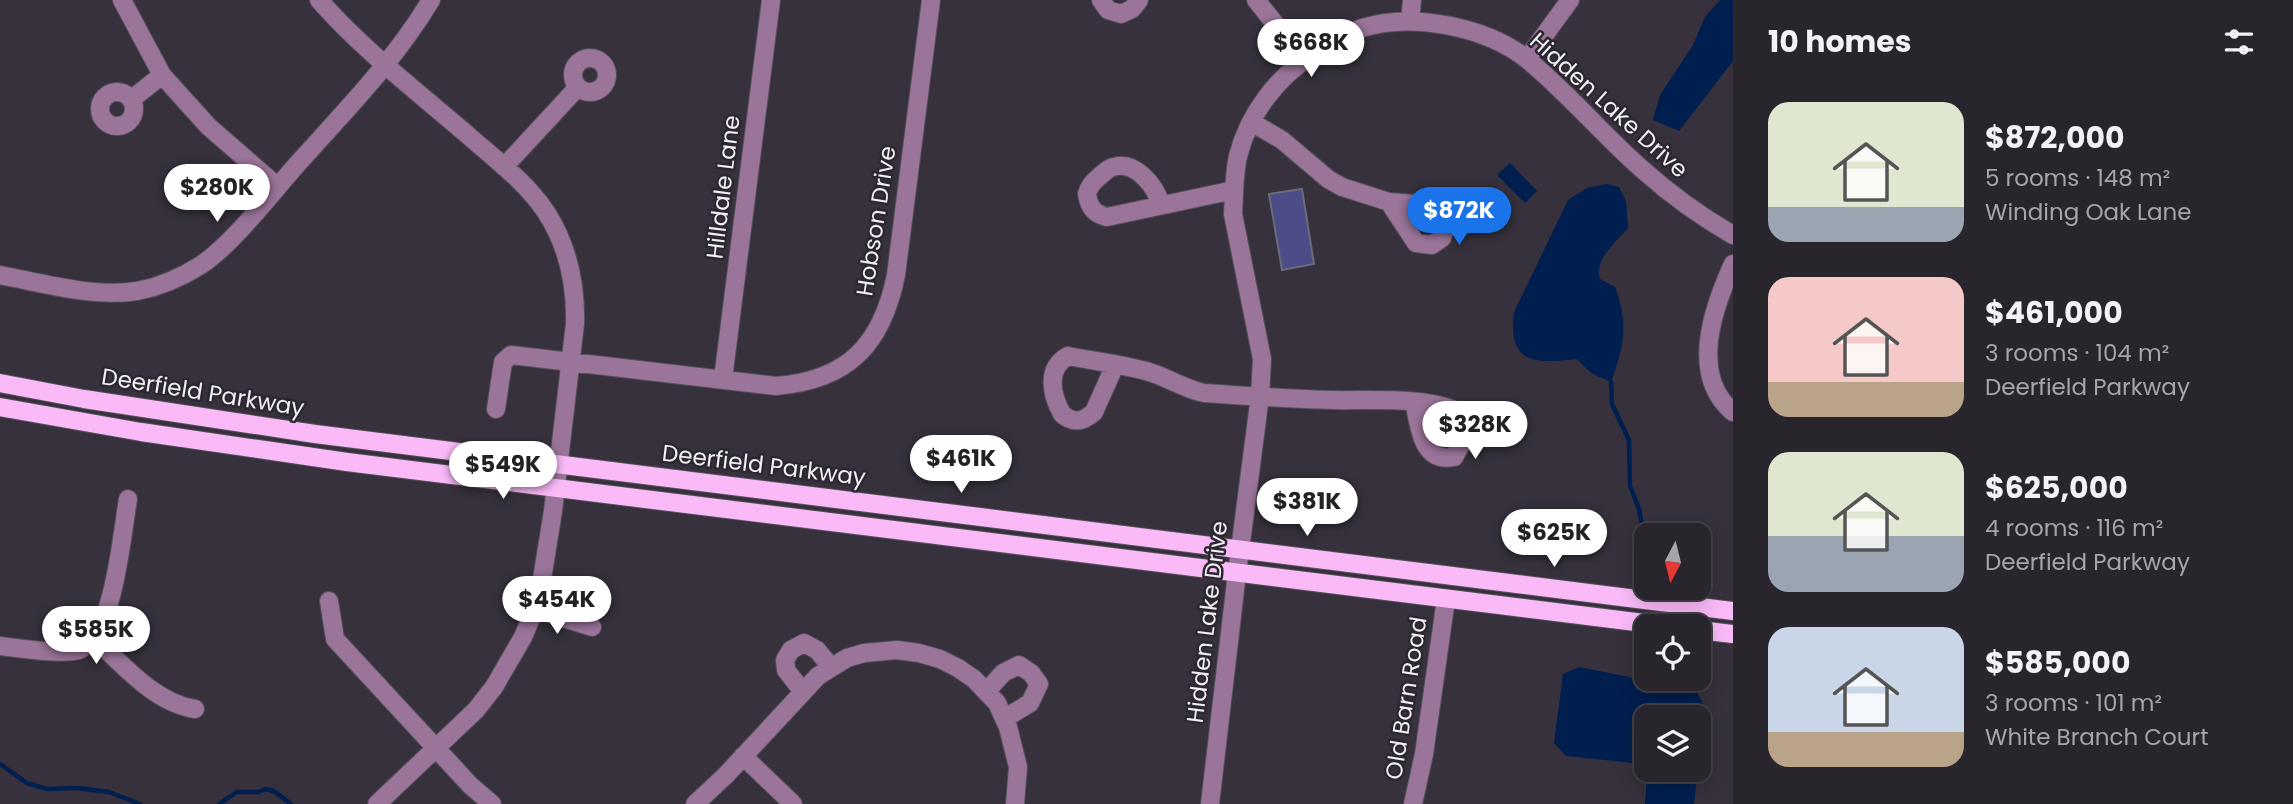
<!DOCTYPE html>
<meta charset="utf-8">
<style>
:root{--surface:#28252d;--page:#343139;--text:#f1f3f6;--muted:#a5a5aa;--line:#444249;--accent:#1a73e8}
body{margin:0;font-family:Poppins,sans-serif;background:var(--page);color:var(--text);height:100vh;display:flex;flex-direction:column;font-size:26px;white-space:nowrap}
*{box-sizing:border-box;margin:0}
p{font-size:23px;color:var(--muted)}
.icon{flex:none;width:38px;height:38px;fill:none;stroke:currentColor;stroke-width:2;stroke-linecap:round;stroke-linejoin:round}
.map{position:relative;flex:1;overflow:hidden}
.side{display:flex;flex-direction:column;background:var(--surface);width:560px}
.side>*{flex:none}
.needle{width:46px;rotate:187deg}
.fabs{position:absolute;left:1634px;top:523px;display:grid;gap:14px}
.fabs a{display:grid;place-items:center;width:77px;height:77px;border-radius:14px;background:var(--surface);box-shadow:0 4px 18px #0003,0 0 0 2px var(--line);font-size:35px}
.price{position:absolute;translate:-50% -60px;padding:0 16px;border-radius:24px;background:#fff;color:#222;font-size:23px;line-height:46px;filter:drop-shadow(0 2px 4px #0008)}
.price::after{content:'';position:absolute;left:50%;top:42px;width:21px;height:16px;margin-left:-10px;background:inherit;clip-path:polygon(0 0,100% 0,50% 100%)}
.price.active{background:var(--accent);color:#fff}
ul{padding:0;list-style:none}
li{display:flex;align-items:center;gap:21px;height:175px;padding:0 35px}
li span{display:grid;place-items:center;flex:none;width:196px;height:140px;border-radius:21px;color:#555}
li>.icon{margin-inline-start:auto}
span .icon{width:84px;height:84px;fill:#fffc;stroke-width:1}
li b{font-size:30px}
h2{display:flex;justify-content:space-between;align-items:center;height:84px;padding:0 35px;font-size:30px}
main{display:flex;flex:1;min-height:0}
.map>svg:first-child{display:block}
</style>
<main>
<div class="map">
<svg width="1733" height="804" viewBox="0 0 1733 804">
<rect width="100%" height="100%" fill="#36313c"/>
<path fill="#001e4e" d="M1720,0H1733V61L1679,131L1653,120L1660,95L1693,45L1705,17Z
M1510,163L1537,191L1525,203L1497,175Z
M1607,184L1619,187L1626,201L1628,228C1616,242 1594,259 1600,279L1615,287C1629,325 1624,345 1611,382L1591,373L1577,359C1535,364 1507,364 1514,312L1568,200L1587,188Z
M1579,667L1680,687L1697,693L1704,705L1699,760V718H1647V770H1698L1694,804H1645L1647,776L1643,764L1566,756L1554,743L1563,674Z"/>
<g fill="none" stroke-linecap="round" stroke-linejoin="round">
<path stroke="#001e4e" stroke-width="4.5" d="M1611,382L1612,404L1629,440L1630,486L1639,509L1647,554
M1680,687V679
M0,764L27,783L47,789L77,788L109,792L140,804
M219,804L237,792H259L265,789L274,791L291,804"/>
</g>
<path fill="#4c4c88" stroke="#6a6b77" stroke-width="2" d="M1302,189L1314,264L1282,270L1269,194Z"/>
<g fill="none" stroke-linecap="round" stroke-linejoin="round">
<g stroke="#544f5a" stroke-width="20">
<path id="minor" d="M122,0L162,75L208,126L278,187
M319,0C364,51 419,93 470,137C496,160 527,183 546,212C568,246 576,285 575,324L553,511L542,579L535,609L523,637L494,687L476,710L377,804
M1101,0L1108,10L1121,14L1132,9L1139,0
M1256,0L1304,60
M1410,21L1412,0
M573 75a17 17 0 1 1 34 0a17 17 0 1 1-34 0Z
M1527,59L1570,0
M100 109a17 17 0 1 1 34 0a17 17 0 1 1-34 0Z
M132,99L162,75
M1251,122L1282,140L1328,179L1342,187L1389,202L1427,205L1438,209L1446,225L1442,238L1432,245L1416,243L1389,202
M504,167L578,87
M1161,205C1156,187 1136,160 1113,167C1108,168 1104,173 1100,176C1093,182 1089,186 1087,194C1089,207 1094,214 1107,217L1234,190
M1733,264C1713,308 1689,375 1733,412
M0,275C42,283 95,298 137,291C159,287 182,277 201,265C231,245 268,198 293,169C341,115 394,62 431,0
M1115,365L1094,412C1083,422 1074,424 1062,414C1051,394 1046,368 1068,356C1094,361 1121,364 1146,371C1166,376 1183,389 1204,393C1247,396 1290,399 1333,400C1366,401 1432,396 1460,413C1466,417 1467,425 1468,432L1454,457C1421,463 1420,427 1414,402
M723,379L771,0
M496,409L503,362L511,355L776,386C849,380 882,344 896,275L931,0
M329,601L335,639L470,785L492,804
M535,609L592,627
M94,638C123,665 155,703 195,709
M0,646C17,648 68,656 81,649C114,634 122,533 128,499
M803,692L786,670L785,660L791,650L804,643L817,650L831,667
M986,692L1003,673L1019,665L1031,673L1039,684L1030,703L1004,719
M743,756L793,804
M695,804L726,775L818,676L847,658L864,653L897,650L919,653L940,659L958,668L974,679L997,703L1008,727L1018,767L1015,804
M1210,804L1237,573L1260,396L1262,359L1233,214C1234,195 1234,174 1238,156C1249,113 1278,76 1315,53C1331,43 1345,34 1362,28C1413,12 1487,27 1528,60C1569,94 1603,135 1643,170C1671,195 1700,216 1733,235
M1413,804L1424,754L1446,599"/>
</g>
<g stroke="#544f5a" stroke-width="20">
<path id="major" d="M0,383L84,399L315,434L1733,611
M0,407L141,432L347,462L1668,626
M1699,630L1733,634"/>
</g>
<use href="#minor" stroke="#9a7499" stroke-width="18"/>
<use href="#major" stroke="#f9baf7" stroke-width="18"/>
</g>
<g text-anchor="middle" stroke-width="5" stroke-linejoin="round" paint-order="stroke">
<g font-size="23" fill="#f1eef5" stroke="#2c2731">
<text transform="translate(1609 105) rotate(42)" y="8">Hidden Lake Drive</text>
<text transform="translate(723 187) rotate(-83)" y="8">Hilldale Lane</text>
<text transform="translate(876 221) rotate(-81)" y="8">Hobson Drive</text>
<text transform="translate(203 392) rotate(9)" y="8">Deerfield Parkway</text>
<text transform="translate(764 465) rotate(7)" y="8">Deerfield Parkway</text>
<text transform="translate(1207 622) rotate(-83)" y="8">Hidden Lake Drive</text>
<text transform="translate(1406 698) rotate(-81)" y="8">Old Barn Road</text>
</g>
</g>
</svg>
<div class="fabs">
<a><svg class="needle" viewBox="-14 -14 28 28"><path d="M0-13l5 13h-10z" fill="#e53935"/><path d="M0 13l5-13h-10z" fill="#a5a5aa"/></svg></a>
<a><svg class="icon" aria-label="locate" viewBox="0 0 24 24"><circle cx="12" cy="12" r="6"/><path d="M12 2v4M12 18v4M2 12h4M18 12h4"/></svg></a>
<a><svg class="icon" aria-label="layers" viewBox="0 0 24 24"><path d="M12 4l9 5-9 5-9-5zM3 14l9 5 9-5"/></svg></a>
</div>
<b class="price" style="left:1311px;top:79px">$668K</b>
<b class="price" style="left:217px;top:224px">$280K</b>
<b class="price active" style="left:1459px;top:247px">$872K</b>
<b class="price" style="left:1475px;top:461px">$328K</b>
<b class="price" style="left:961px;top:495px">$461K</b>
<b class="price" style="left:503px;top:501px">$549K</b>
<b class="price" style="left:1307px;top:538px">$381K</b>
<b class="price" style="left:1554px;top:569px">$625K</b>
<b class="price" style="left:557px;top:636px">$454K</b>
<b class="price" style="left:96px;top:666px">$585K</b>
</div>
<section class="side">
<h2>10 homes<svg class="icon" aria-label="filters" viewBox="0 0 24 24"><path d="M4 7h16M4 17h16"/><circle cx="9" cy="7" r="2"/><circle cx="15" cy="17" r="2"/></svg></h2>
<ul>
<li><span style="background:linear-gradient(#dfe7d0 75%,#9aa5b1 0)"><svg class="icon" aria-label="home" viewBox="0 0 24 24"><path d="M3 11l9-7 9 7M6 9v11h12V9"/></svg></span><div><b>$872,000</b><p>5 rooms · 148 m²</p><p>Winding Oak Lane</p></div></li>
<li><span style="background:linear-gradient(#f6c9c9 75%,#b9a48a 0)"><svg class="icon" aria-label="home" viewBox="0 0 24 24"><path d="M3 11l9-7 9 7M6 9v11h12V9"/></svg></span><div><b>$461,000</b><p>3 rooms · 104 m²</p><p>Deerfield Parkway</p></div></li>
<li><span style="background:linear-gradient(#dfe7d0 60%,#9aa5b1 0)"><svg class="icon" aria-label="home" viewBox="0 0 24 24"><path d="M3 11l9-7 9 7M6 9v11h12V9"/></svg></span><div><b>$625,000</b><p>4 rooms · 116 m²</p><p>Deerfield Parkway</p></div></li>
<li><span style="background:linear-gradient(#c9d6e8 75%,#b9a48a 0)"><svg class="icon" aria-label="home" viewBox="0 0 24 24"><path d="M3 11l9-7 9 7M6 9v11h12V9"/></svg></span><div><b>$585,000</b><p>3 rooms · 101 m²</p><p>White Branch Court</p></div></li>
</ul>
</section>
</main>
